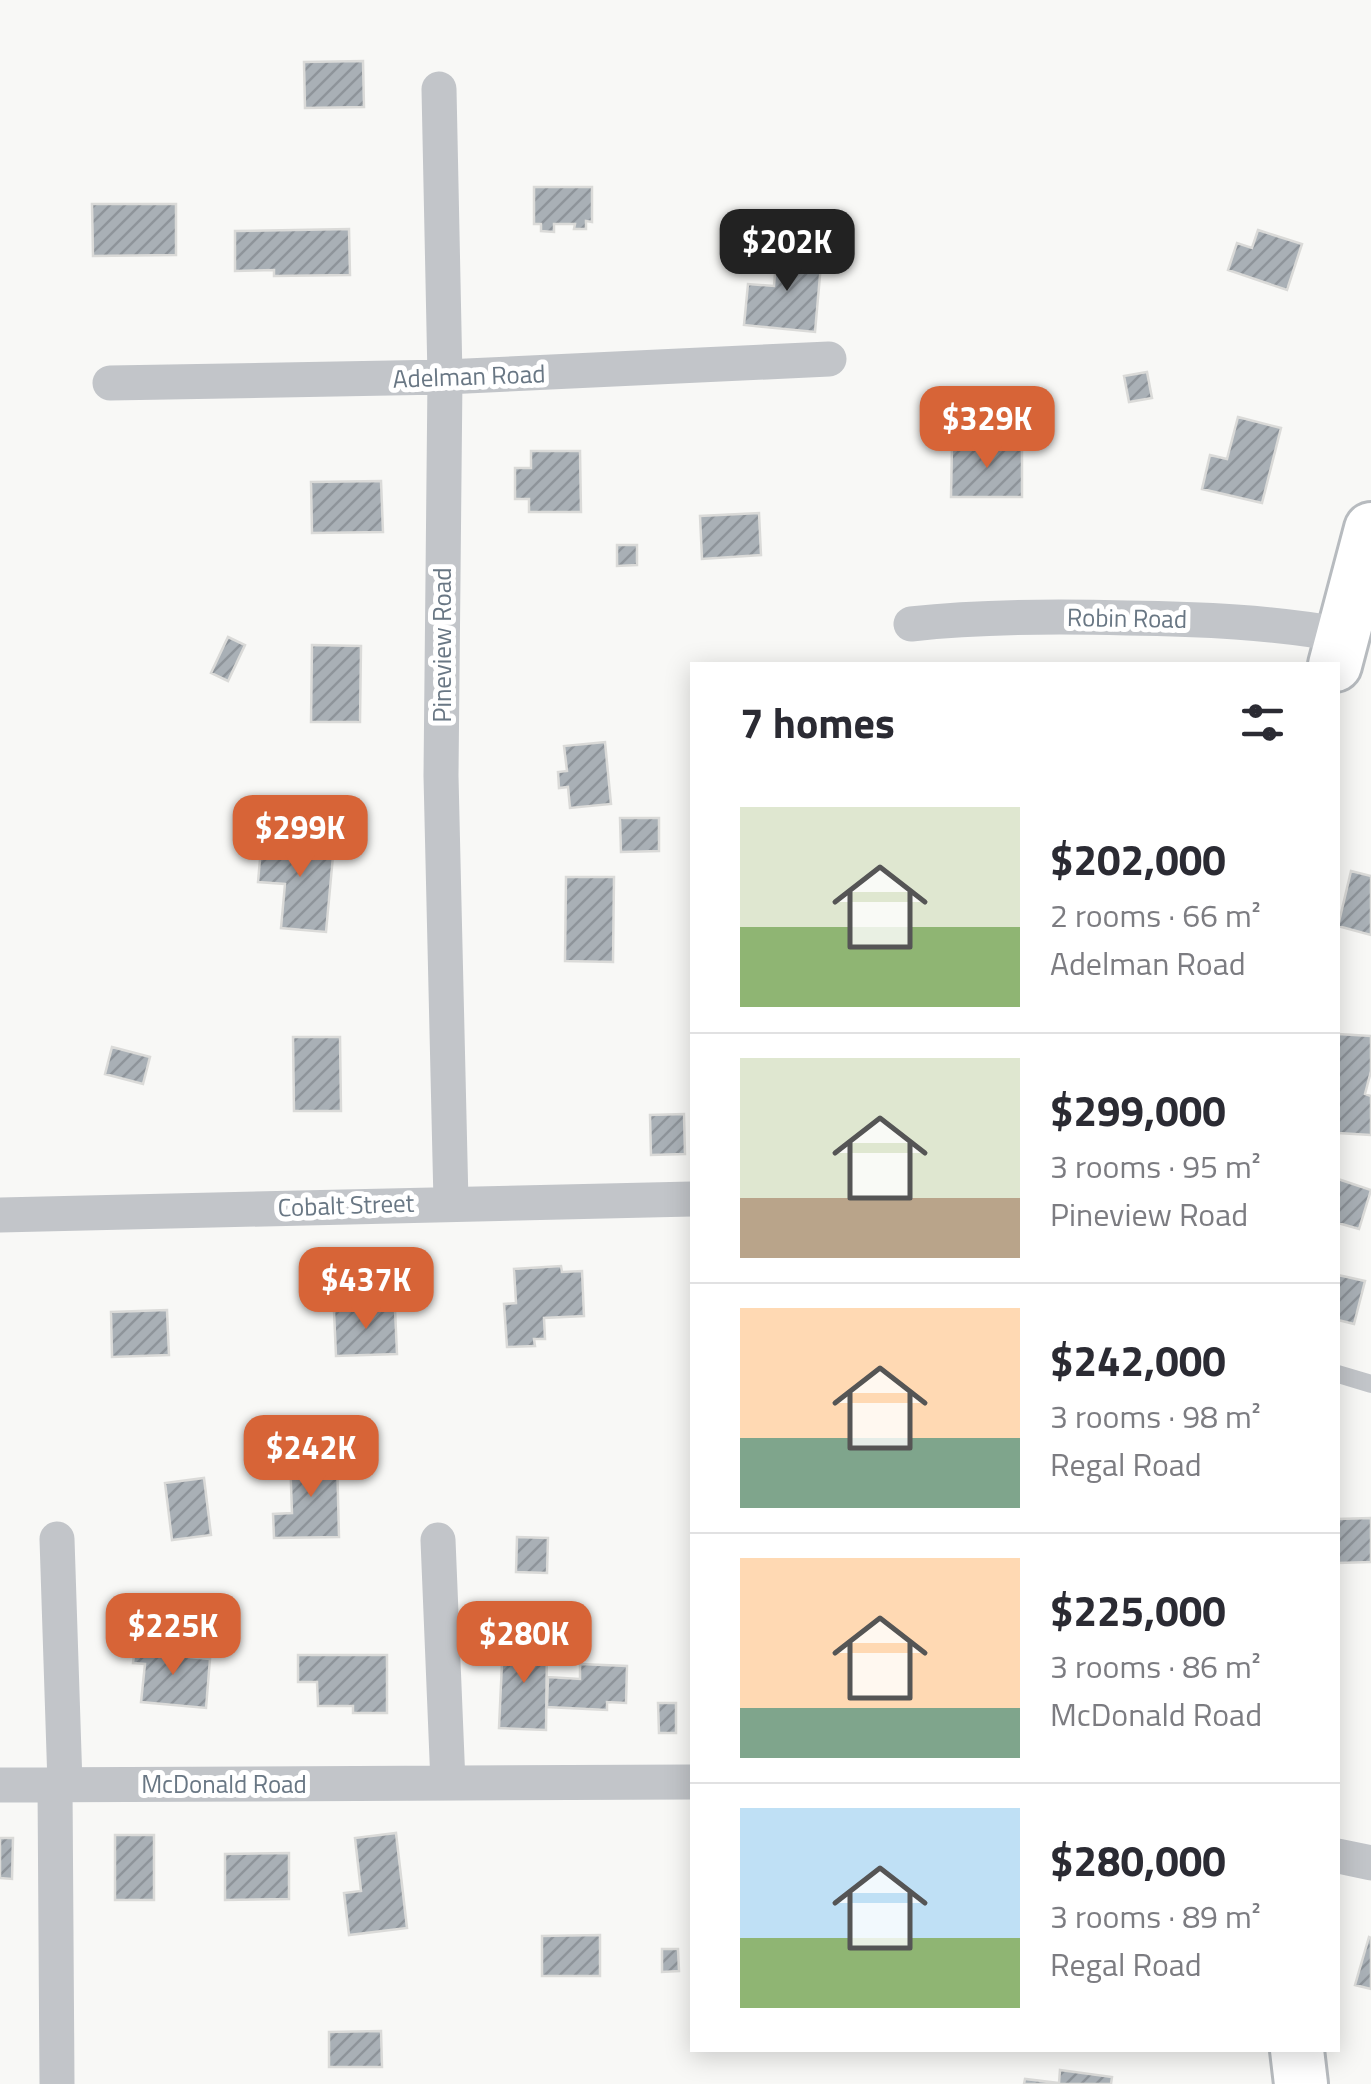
<!DOCTYPE html>
<meta charset="utf-8">
<style>
:root{--surface:#fff;--page:#f7f7f7;--text:#2b2b33;--muted:#7c7c81;--line:#e1e1e2;--accent:#d76437}
body{margin:0;font-family:"Titillium Web",sans-serif;background:var(--page);color:var(--text);height:100vh;display:flex;flex-direction:column;font-size:38px;white-space:nowrap}
*{box-sizing:border-box;margin:0}
p{font-size:32px;color:var(--muted)}
.icon{flex:none;width:55px;height:55px;fill:none;stroke:currentColor;stroke-width:2;stroke-linecap:round;stroke-linejoin:round}
.map{position:relative;flex:1;overflow:hidden}
.side{position:absolute;left:690px;top:662px;width:650px;height:1390px;display:flex;flex-direction:column;background:var(--surface);border-radius:0px;box-shadow:0 5px 25px #0003}
.side>*{flex:none}
.price{position:absolute;translate:-50% -85px;padding:0 22px;border-radius:20px;background:var(--accent);color:#fff;font-size:32px;line-height:65px;filter:drop-shadow(0 2px 5px #0008)}
.price::after{content:'';position:absolute;left:50%;top:60px;width:30px;height:22px;margin-left:-15px;background:inherit;clip-path:polygon(0 0,100% 0,50% 100%)}
.price.selected{background:#222;color:#fff}
ul{padding:0;list-style:none}
li{display:flex;align-items:center;gap:30px;height:250px;padding:0 50px}
li+li{border-top:2px solid var(--line)}
li span{display:grid;place-items:center;flex:none;width:280px;height:200px;border-radius:0px;color:#555}
li>.icon{margin-inline-start:auto}
span .icon{width:120px;height:120px;fill:#fffc;stroke-width:1}
li b{font-size:42px}
h2{display:flex;justify-content:space-between;align-items:center;height:120px;padding:0 50px;font-size:42px}
.map>svg:first-child{display:block}
</style>
<div class="map">
<svg width="1371" height="2084" viewBox="0 0 1371 2084">
<defs>
<pattern id="building-hatch" width="6" height="6" patternUnits="userSpaceOnUse" patternTransform="scale(2.5)"><rect width="6" height="6" fill="#a9b0b6"/><path d="M-1 1l2-2M0 6l6-6M5 7l2-2" fill="none" stroke="#8e949a"/></pattern>
</defs>
<rect width="100%" height="100%" fill="#f8f8f6"/>
<path fill="url(#building-hatch)" stroke="#dadad8" stroke-width="2.5" d="M363,61L364,107L305,108L304,62Z
M534,187H592V222L586,221V229H574L575,224H554V232L541,231V224H534Z
M92,204H176V255L93,256Z
M349,229L350,275L274,276V270L235,271V231Z
M1258,230L1302,244L1287,290L1228,270L1237,243L1252,248Z
M777,249L822,253L815,332L744,325L748,284L774,286Z
M1147,372L1152,398L1129,402L1124,376Z
M1238,417L1281,428L1262,503L1202,489L1210,455L1227,459Z
M952,445H1022V497H951Z
M531,451H580L581,512H529V499H515V468H531Z
M381,481L383,532L312,533L311,482Z
M759,513L761,555L702,559L700,516Z
M617,545H637V565L617,566Z
M228,637L245,645L228,681L211,673Z
M312,645L361,646L360,722H311Z
M605,742L611,804L570,808L568,787L559,788L558,772L567,771L564,746Z
M620,818H659V851L621,852Z
M288,824L314,826L312,854L333,856L326,932L281,928L285,884L258,882L261,848L286,851Z
M1351,871L1371,876V935L1338,926Z
M566,877H614L613,962L565,961Z
M1338,1034L1371,1036V1071L1365,1094L1371,1096V1135L1338,1133Z
M293,1037H340L341,1111H294Z
M112,1047L150,1057L143,1084L105,1074Z
M684,1114L685,1154L651,1155L650,1115Z
M1338,1179L1371,1190L1359,1229L1338,1223Z
M561,1266L562,1272L582,1271L584,1316L544,1318L545,1339H534L535,1346L507,1347L504,1304L516,1303L514,1269Z
M1338,1275L1365,1281L1354,1324L1338,1320Z
M395,1309L397,1354L336,1356L334,1311Z
M167,1310L169,1355L112,1357L111,1312Z
M337,1457L339,1537L274,1538L273,1514L292,1513L290,1458Z
M204,1478L211,1535L172,1540L165,1483Z
M1371,1518V1562L1338,1563V1519Z
M517,1537L548,1538L547,1573L516,1572Z
M136,1639H148L147,1653L210,1659L206,1708L141,1702L145,1664L133,1663Z
M503,1641L547,1644L546,1730L499,1728Z
M298,1655H387V1713H353V1706H318L317,1682H298Z
M580,1664L627,1666L626,1703L607,1702V1710L547,1707L548,1677L580,1679Z
M658,1703H676V1733H659Z
M396,1833L407,1928L349,1935L344,1893L361,1891L355,1838Z
M115,1835H154V1900H115Z
M0,1838H13L12,1879L0,1878Z
M289,1853V1899L225,1900V1854Z
M600,1935V1976H542V1936Z
M1369,1937L1371,1938V1989L1355,1985Z
M662,1949H678L679,1971L662,1972Z
M381,2031L382,2067H329V2032Z
M1060,2070L1112,2077L1111,2084H1024L1025,2079L1059,2083Z"/>
<g fill="none" stroke-linecap="round" stroke-linejoin="round">
<g stroke="#b7bbbf" stroke-width="58">
<path id="secondary" d="M1335,665L1371,529
M1297,2050L1301,2084"/>
</g>
<path stroke="#c2c5c9" stroke-width="18" d="M1338,1374L1371,1384"/>
<path stroke="#c2c5c9" stroke-width="35" d="M439,89L445,377L441,776L451,1202
M110,383L445,377L829,359
M911,624C983,616 1054,616 1127,618C1201,619 1271,622 1343,635
M0,1215L692,1199
M57,1539L65,1784
M438,1540L448,1783
M0,1785L692,1782
M55,1785L57,2084
M1338,1856L1371,1863"/>
<use href="#secondary" stroke="#fff" stroke-width="52"/>
</g>
<g text-anchor="middle" stroke-width="10" stroke-linejoin="round" paint-order="stroke">
<g font-size="25" fill="#697784" stroke="#fff">
<text transform="translate(469 376) rotate(-2)" y="9">Adelman Road</text>
<text transform="translate(1127 618) rotate(1)" y="9">Robin Road</text>
<text transform="translate(442 645) rotate(-90)" y="9">Pineview Road</text>
<text transform="translate(346 1205) rotate(-2)" y="9">Cobalt Street</text>
<text x="224" y="1793">McDonald Road</text>
</g>
</g>
</svg>
<b class="price selected" style="left:787px;top:294px">$202K</b>
<b class="price" style="left:987px;top:471px">$329K</b>
<b class="price" style="left:300px;top:880px">$299K</b>
<b class="price" style="left:366px;top:1332px">$437K</b>
<b class="price" style="left:311px;top:1500px">$242K</b>
<b class="price" style="left:173px;top:1678px">$225K</b>
<b class="price" style="left:524px;top:1686px">$280K</b>
<section class="side">
<h2>7 homes<svg class="icon" aria-label="filters" viewBox="0 0 24 24"><path d="M4 7h16M4 17h16"/><circle cx="9" cy="7" r="2"/><circle cx="15" cy="17" r="2"/></svg></h2>
<ul>
<li><span style="background:linear-gradient(#dfe7d0 60%,#8fb573 0)"><svg class="icon" aria-label="home" viewBox="0 0 24 24"><path d="M3 11l9-7 9 7M6 9v11h12V9"/></svg></span><div><b>$202,000</b><p>2 rooms · 66 m²</p><p>Adelman Road</p></div></li>
<li><span style="background:linear-gradient(#dfe7d0 70%,#b9a48a 0)"><svg class="icon" aria-label="home" viewBox="0 0 24 24"><path d="M3 11l9-7 9 7M6 9v11h12V9"/></svg></span><div><b>$299,000</b><p>3 rooms · 95 m²</p><p>Pineview Road</p></div></li>
<li><span style="background:linear-gradient(#ffd9b3 65%,#7fa58c 0)"><svg class="icon" aria-label="home" viewBox="0 0 24 24"><path d="M3 11l9-7 9 7M6 9v11h12V9"/></svg></span><div><b>$242,000</b><p>3 rooms · 98 m²</p><p>Regal Road</p></div></li>
<li><span style="background:linear-gradient(#ffd9b3 75%,#7fa58c 0)"><svg class="icon" aria-label="home" viewBox="0 0 24 24"><path d="M3 11l9-7 9 7M6 9v11h12V9"/></svg></span><div><b>$225,000</b><p>3 rooms · 86 m²</p><p>McDonald Road</p></div></li>
<li><span style="background:linear-gradient(#bfe0f5 65%,#8fb573 0)"><svg class="icon" aria-label="home" viewBox="0 0 24 24"><path d="M3 11l9-7 9 7M6 9v11h12V9"/></svg></span><div><b>$280,000</b><p>3 rooms · 89 m²</p><p>Regal Road</p></div></li>
</ul>
</section>
</div>
